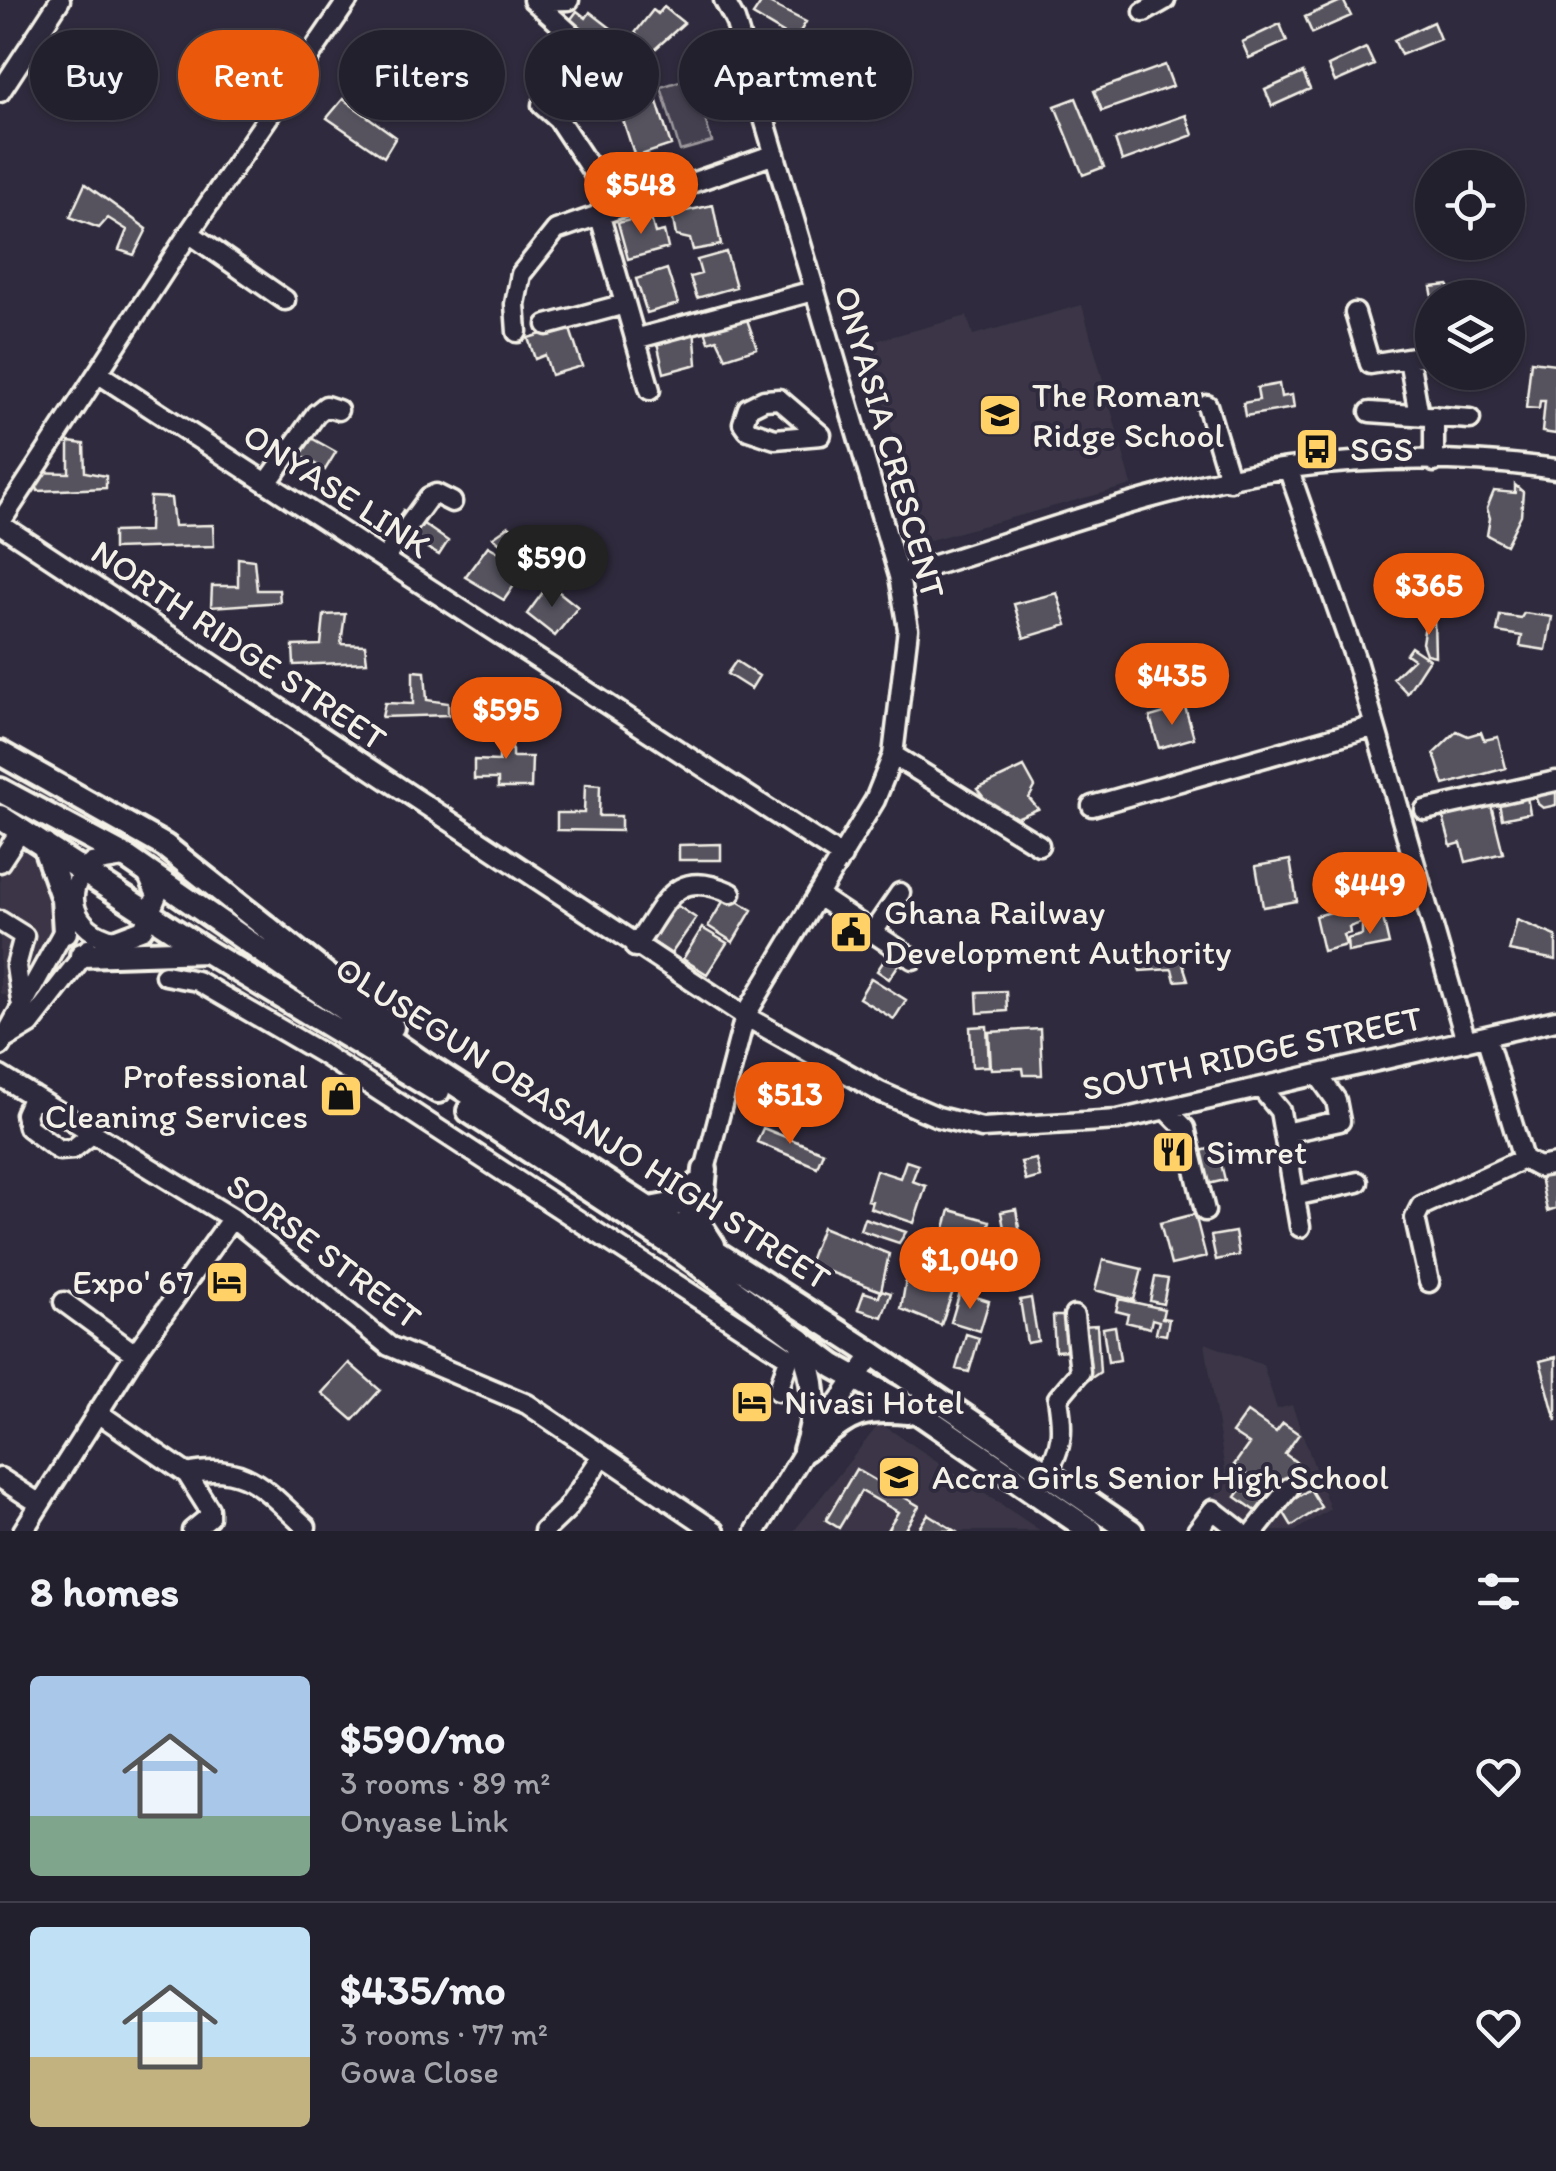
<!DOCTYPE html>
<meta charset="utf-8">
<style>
:root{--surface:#23202e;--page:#2b2836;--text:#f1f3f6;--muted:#a3a3aa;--line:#403e4a;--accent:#ea580c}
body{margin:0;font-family:Itim,sans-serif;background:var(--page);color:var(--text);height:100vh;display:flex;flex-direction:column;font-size:38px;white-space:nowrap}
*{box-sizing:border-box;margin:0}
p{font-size:32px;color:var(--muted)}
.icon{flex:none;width:55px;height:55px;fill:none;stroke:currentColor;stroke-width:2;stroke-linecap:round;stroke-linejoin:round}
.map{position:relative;height:1531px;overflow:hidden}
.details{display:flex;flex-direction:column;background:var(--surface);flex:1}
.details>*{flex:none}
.banner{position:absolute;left:30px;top:30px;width:1000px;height:90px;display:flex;gap:20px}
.fabs{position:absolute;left:1415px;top:150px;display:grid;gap:20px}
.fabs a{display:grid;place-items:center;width:110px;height:110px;border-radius:50%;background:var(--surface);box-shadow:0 2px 8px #0004,0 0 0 2px var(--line);font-size:50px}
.price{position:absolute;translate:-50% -85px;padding:0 22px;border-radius:35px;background:var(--accent);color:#fff;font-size:32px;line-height:65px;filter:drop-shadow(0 2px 5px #0008)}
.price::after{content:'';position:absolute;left:50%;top:60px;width:30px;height:22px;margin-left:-15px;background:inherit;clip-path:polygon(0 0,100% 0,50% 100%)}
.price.current{background:#222;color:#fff}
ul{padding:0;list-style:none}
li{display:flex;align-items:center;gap:30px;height:250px;padding:0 30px}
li+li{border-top:2px solid var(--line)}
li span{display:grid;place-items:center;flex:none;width:280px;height:200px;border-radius:10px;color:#555}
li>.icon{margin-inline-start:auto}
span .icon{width:120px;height:120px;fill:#fffc;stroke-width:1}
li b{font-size:42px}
h2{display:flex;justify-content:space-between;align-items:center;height:120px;padding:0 30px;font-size:42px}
.chip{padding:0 35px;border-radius:45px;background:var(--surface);box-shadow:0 2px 8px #0004,0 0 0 2px var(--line);font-size:35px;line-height:90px}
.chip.current{background:var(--accent);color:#fff}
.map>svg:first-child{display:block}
</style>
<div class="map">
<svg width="1556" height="1531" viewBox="0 0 1556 1531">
<rect width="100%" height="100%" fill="#2f2a3d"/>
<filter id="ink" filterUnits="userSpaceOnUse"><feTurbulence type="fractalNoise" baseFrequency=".01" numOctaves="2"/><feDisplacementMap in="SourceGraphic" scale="20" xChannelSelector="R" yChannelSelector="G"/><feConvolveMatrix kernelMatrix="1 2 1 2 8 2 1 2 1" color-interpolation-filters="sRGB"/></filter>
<g filter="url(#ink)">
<path fill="#3b3647" d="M1082,305L1132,485L923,542L868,343L967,316L973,335Z
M0,832L36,857L58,894V919L8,997L0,993Z
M1205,1343L1263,1365L1277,1409L1292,1405L1330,1509L1295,1531H1202L1190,1521L1227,1483Z
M880,1423L1041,1531H794Z"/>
<path fill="#454050" stroke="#9c989c" stroke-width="2.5" d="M692,77L712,142L680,151L661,87Z"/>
<path fill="#56525f" stroke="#f4f1e8" stroke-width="2.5" d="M763,0L806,22L795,40L753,15Z
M1343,0L1351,16L1312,33L1305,17Z
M664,7L684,23L645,58L633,48L641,38L635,33L653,10L658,14Z
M577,11L586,18L590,12L616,32L612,37L618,42L609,55L568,23Z
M1433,22L1440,39L1401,55L1394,40Z
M1280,24L1287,41L1249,58L1242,42Z
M414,28L453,56L441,73L402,45Z
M1366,48L1374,65L1335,82L1328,66Z
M1165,65L1173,86L1102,111L1094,91Z
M1303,73L1310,89L1272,106L1265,90Z
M116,76L155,78L152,95L115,92Z
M649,77L671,145L635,157L613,89Z
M1076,98L1104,167L1083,175L1055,106Z
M343,99L396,137L384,157L327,118Z
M1186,115L1193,135L1122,161L1115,140Z
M85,184L147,229L134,255L119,250L127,230L108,218L99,228L70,217Z
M713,205L721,245L693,250L690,239L676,236L672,214Z
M650,215L655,233L664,231L668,248L628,259L618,223Z
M726,252L736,287L697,298L690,277L701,274L697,260Z
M667,269L678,304L647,313L636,279Z
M1448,285L1452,291L1464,289L1465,298H1433L1431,287Z
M744,311L757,348L726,358L717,339L709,342L703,325Z
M569,326L582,366L551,375L545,355L535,359L528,338Z
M694,328L697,364L664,373L656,338Z
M1531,361L1556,364V434L1542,432L1545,401H1540L1539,409L1526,408Z
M1279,384L1281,397L1292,395L1294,408L1245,416L1243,403L1259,400L1257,388Z
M297,430L336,452L325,470L282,444Z
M69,442L84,444L85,472L106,476V488L38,491L33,472L69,473Z
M1515,485L1523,492L1521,515L1506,545L1487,535L1490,518L1487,508L1494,491L1515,493Z
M150,497L171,498L174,526L213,525L214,546L113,549V532L149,531Z
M403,510L448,541L439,555L392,527Z
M509,526L527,540L515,555L493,537Z
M488,546L520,564L513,573L520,577L504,600L465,577Z
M238,558L254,560L257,590H279L280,602L211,607L212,586H238Z
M549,584L578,607L555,636L527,614Z
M1057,593L1067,625L1024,638L1014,604Z
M1524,613L1552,617L1546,650L1520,646L1522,636L1497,632L1500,615L1521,618Z
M345,614L341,644L365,645L367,662L294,665L293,646L321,645L324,615Z
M1426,619H1434L1435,656L1426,654L1422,643Z
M1411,647L1429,659L1407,693L1393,678L1413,659L1406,654Z
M736,661L759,676L751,689L727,674Z
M413,671L425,672L427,700L448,703V715L382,717L385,703L413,704Z
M1185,707L1194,738L1159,748L1150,717Z
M499,715H512V757H532L531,788H498V779H474V760L499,761Z
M1457,731L1468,736L1481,732L1484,740L1498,737L1506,768L1444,785L1434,753Z
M1024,767L1035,787L1029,798L1038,809L1004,823L977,789Z
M585,784L600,785L599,816H621V831L557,830V813H584Z
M1556,790V805L1543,808L1538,804L1535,796Z
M1527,797L1530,813L1502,819L1499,803Z
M1491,805L1503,853L1466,862L1461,843L1451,846L1443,817Z
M721,844V860H679V845Z
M1290,860L1297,901L1263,907L1256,866Z
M727,895L752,910L733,942L708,926Z
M672,902L696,918L671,954L647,938Z
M1357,906L1361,923L1349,927L1350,933L1343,935L1346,945L1323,951L1315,916Z
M1383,918L1389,944L1348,952L1347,939L1362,935V926Z
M1517,920L1556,936V960L1509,951Z
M702,928L727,943L707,974L683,959Z
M1178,949L1188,980L1175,981L1172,969L1140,971L1135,955Z
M887,956L899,964L889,979L877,971Z
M871,978L906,1000L894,1019L859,998Z
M1006,991L1007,1011L978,1013L977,992Z
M987,1026L989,1066L972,1067L970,1027Z
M1040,1029L1042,1075H1024L1023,1068L991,1069L989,1032Z
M763,1128L823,1152L817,1167L757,1142Z
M1217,1147L1225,1180L1204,1185L1196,1152Z
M1036,1159L1040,1177L1026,1181L1021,1162Z
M906,1161L918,1165L912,1181L926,1186L914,1223L870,1208L872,1201L867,1200L876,1170L900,1178Z
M1556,1164V1208L1547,1211L1538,1167Z
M1016,1209L1022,1246L1008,1249L1001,1212Z
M950,1210L990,1221L982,1250L942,1239Z
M1195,1214L1206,1257L1171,1265L1160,1223Z
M864,1218L906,1232L899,1243L860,1230Z
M822,1227L889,1254L881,1291L808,1264Z
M1235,1232L1239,1255L1216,1260L1211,1236Z
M1103,1260L1142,1269L1134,1300L1095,1290Z
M907,1274L953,1291L941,1325L901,1309Z
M1155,1277L1168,1279L1163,1304L1150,1301Z
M881,1290L891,1293L882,1317L858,1309L864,1292L879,1297Z
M960,1292L989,1301L980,1331L951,1322Z
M1031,1298L1038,1341L1027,1343L1020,1300Z
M1119,1299L1164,1309L1162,1318L1169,1319L1166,1335L1156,1333L1159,1321L1152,1319L1150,1328L1126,1322L1128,1314L1116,1311Z
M1053,1316H1067L1069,1350L1055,1351Z
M1097,1325L1100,1372L1081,1385V1326Z
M1115,1326L1120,1360L1108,1362L1103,1328Z
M966,1334L979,1338L969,1372L956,1369Z
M1556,1357V1421L1540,1361Z
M349,1363L380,1390L353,1420L322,1393Z
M1247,1412L1276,1432L1283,1423L1299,1434L1285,1454L1300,1465L1278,1496L1271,1491L1256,1511L1236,1497L1250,1477L1234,1465L1249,1444L1232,1433Z
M856,1469L919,1506L904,1531L887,1530L898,1512L861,1491L839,1528L826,1520Z
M1310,1489L1321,1507L1292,1526L1281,1508Z
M928,1514L955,1531H917Z"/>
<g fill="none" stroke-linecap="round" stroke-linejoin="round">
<g stroke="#f4f1e8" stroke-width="25">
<path id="minor" d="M533,0L591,52
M534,1L569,0
M1144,12L1165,0
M0,92L60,0
M542,105L558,119L616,207
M599,213L650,390
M189,233L285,300
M1355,313L1370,364L1432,354
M547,325L625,304
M517,332L515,304L521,274L556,230L775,154
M635,339L813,291
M1409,359L1419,415
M99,374L842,857
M779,399L821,435L775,439L748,430L743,423L748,408L764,400Z
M1207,405L1230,481
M1370,412L1470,419
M1434,462V416
M1288,468L1357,664L1466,1041
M267,483L316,414L326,406L338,410
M0,523L189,233L348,0
M0,524L745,1016L880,1092L938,1117L982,1128L1118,1120L1556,1020
M384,559L429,497L436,494L452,502
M899,576C1023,539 1162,485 1289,468C1376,457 1470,457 1556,469
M893,755L1039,845
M1092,806L1371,727
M1425,810L1556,781
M123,858L92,863C59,891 74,932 114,940L143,929L157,895L147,873
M0,862L21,830
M818,896L913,959
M0,921L24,936L16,966L21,1001
M873,932L900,893
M635,947C666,904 673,866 731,893
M165,975L197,981L321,1053L785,1355L788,1361L778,1391
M1486,1036L1523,1159
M5,1039L30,1024L88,949
M0,1046L68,923
M0,1076L232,1218L389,1346L527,1404L715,1531
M1262,1089L1280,1111L1300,1227
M33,1096L25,1114L28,1127L59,1150L73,1149L93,1133
M1168,1111L1185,1128L1205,1211
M1284,1133L1340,1121L1336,1100L1318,1075
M1294,1196L1358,1182
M679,1242L705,1170L745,1016L875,800L893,755L908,629L899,576L735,20L724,0
M1429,1282L1415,1218L1421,1206L1523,1159L1538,1167L1556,1164
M64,1302L135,1354
M97,1412L187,1474
M187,1474C247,1461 264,1490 306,1527
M187,1474L209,1509V1517L192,1531
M1045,1474C1064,1447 1063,1429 1058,1398L1080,1372L1074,1316
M0,1478L40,1504
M23,1531L135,1354L232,1218
M544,1531L566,1510L603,1455
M756,1531L805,1450L873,1354
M1197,1531L1213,1510L1240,1531
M1255,1531L1289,1488"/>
</g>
<g stroke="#f4f1e8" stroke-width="30">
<path id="major" d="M0,753L165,846L392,1027
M0,790L129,859L420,1061L873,1354L1131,1531
M0,817L206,951L438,1091
M44,845L63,899L65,932
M82,955L206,951
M469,1111L676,1247L834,1366L919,1413L1091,1531
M705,1170L700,1225L713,1245
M650,1209L676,1204L698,1184
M800,1340C815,1380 819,1408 805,1450
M805,1450C849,1418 852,1407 908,1412"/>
</g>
<use href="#minor" stroke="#2f2a3d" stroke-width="18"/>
<use href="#major" stroke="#2f2a3d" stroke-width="22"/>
</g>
</g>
<defs>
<g id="school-square" transform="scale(2.25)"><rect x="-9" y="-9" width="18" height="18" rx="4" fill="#ffd166" stroke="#2f2a3d"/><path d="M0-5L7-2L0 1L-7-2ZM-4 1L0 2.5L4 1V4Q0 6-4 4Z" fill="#111"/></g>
<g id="bus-square" transform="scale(2.25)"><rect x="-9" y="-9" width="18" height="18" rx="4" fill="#ffd166" stroke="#2f2a3d"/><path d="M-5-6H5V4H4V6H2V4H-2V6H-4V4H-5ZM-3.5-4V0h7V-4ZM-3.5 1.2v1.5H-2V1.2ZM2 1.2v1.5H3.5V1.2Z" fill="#111"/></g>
<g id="civic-square" transform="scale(2.25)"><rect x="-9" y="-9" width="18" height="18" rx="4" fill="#ffd166" stroke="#2f2a3d"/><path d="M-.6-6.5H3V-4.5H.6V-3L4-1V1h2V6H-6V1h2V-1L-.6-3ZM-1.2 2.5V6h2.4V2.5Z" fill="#111"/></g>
<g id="shop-square" transform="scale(2.25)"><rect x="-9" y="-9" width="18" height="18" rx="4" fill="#ffd166" stroke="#2f2a3d"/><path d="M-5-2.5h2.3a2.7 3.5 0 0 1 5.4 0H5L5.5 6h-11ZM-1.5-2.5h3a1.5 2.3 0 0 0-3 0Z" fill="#111"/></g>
<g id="restaurant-square" transform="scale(2.25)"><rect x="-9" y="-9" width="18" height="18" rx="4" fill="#ffd166" stroke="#2f2a3d"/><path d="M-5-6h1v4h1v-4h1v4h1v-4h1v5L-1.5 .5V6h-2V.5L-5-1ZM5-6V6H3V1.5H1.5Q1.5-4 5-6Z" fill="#111"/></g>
<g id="hotel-square" transform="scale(2.25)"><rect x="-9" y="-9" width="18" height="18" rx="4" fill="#ffd166" stroke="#2f2a3d"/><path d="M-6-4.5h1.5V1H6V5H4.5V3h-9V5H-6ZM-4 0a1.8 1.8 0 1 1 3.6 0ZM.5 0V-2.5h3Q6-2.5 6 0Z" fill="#111"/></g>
</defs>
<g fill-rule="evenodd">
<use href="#school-square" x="1000" y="415"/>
<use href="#bus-square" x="1317" y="449"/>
<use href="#civic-square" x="851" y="932"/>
<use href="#shop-square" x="341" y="1096"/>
<use href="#restaurant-square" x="1173" y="1152"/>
<use href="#hotel-square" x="227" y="1282"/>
<use href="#hotel-square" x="752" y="1402"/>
<use href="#school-square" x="899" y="1477"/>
</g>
<g text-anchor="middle" stroke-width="8" stroke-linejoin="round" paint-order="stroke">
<g font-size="35" fill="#f4f1e8" stroke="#2f2a3d" text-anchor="start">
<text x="1032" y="407">The Roman<tspan x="1032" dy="40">Ridge School</tspan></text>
<text x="1350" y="461">SGS</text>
<text x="884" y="924">Ghana Railway<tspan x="884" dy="40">Development Authority</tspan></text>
<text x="308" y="1088" text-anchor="end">Professional<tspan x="308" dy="40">Cleaning Services</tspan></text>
<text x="1206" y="1164">Simret</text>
<text x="194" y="1294" text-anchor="end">Expo' 67</text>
<text x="784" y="1414">Nivasi Hotel</text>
<text x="932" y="1489">Accra Girls Senior High School</text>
</g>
<g font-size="35" fill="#f4f1e8" stroke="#2f2a3d">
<text transform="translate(890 442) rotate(74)" y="12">ONYASIA CRESCENT</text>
<text transform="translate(337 490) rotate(33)" y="12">ONYASE LINK</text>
<text transform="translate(239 645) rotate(34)" y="12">NORTH RIDGE STREET</text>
<text transform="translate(1252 1053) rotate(-12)" y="12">SOUTH RIDGE STREET</text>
<text transform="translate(583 1123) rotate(33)" y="12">OLUSEGUN OBASANJO HIGH STREET</text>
<text transform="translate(324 1251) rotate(37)" y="12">SORSE STREET</text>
</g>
</g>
</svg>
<div class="fabs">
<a><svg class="icon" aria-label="locate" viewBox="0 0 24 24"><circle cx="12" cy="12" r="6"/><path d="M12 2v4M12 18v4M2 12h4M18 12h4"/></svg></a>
<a><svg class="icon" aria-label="layers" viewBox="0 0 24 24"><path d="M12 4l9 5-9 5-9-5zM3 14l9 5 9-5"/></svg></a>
</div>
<b class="price" style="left:641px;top:237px">$548</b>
<b class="price current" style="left:552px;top:610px">$590</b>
<b class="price" style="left:1429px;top:638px">$365</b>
<b class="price" style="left:1172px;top:728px">$435</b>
<b class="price" style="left:506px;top:762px">$595</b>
<b class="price" style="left:1370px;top:937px">$449</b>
<b class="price" style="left:790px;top:1147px">$513</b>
<b class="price" style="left:970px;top:1312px">$1,040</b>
<div class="banner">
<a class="chip">Buy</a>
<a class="chip current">Rent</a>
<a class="chip">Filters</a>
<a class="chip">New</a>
<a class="chip">Apartment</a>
</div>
</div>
<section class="details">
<h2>8 homes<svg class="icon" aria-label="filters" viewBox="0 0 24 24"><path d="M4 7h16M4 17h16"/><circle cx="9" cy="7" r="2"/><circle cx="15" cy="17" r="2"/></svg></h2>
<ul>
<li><span style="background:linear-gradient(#a9c7e8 70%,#7fa58c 0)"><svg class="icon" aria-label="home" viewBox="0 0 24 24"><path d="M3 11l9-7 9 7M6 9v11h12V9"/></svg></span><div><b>$590/mo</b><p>3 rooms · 89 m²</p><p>Onyase Link</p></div><svg class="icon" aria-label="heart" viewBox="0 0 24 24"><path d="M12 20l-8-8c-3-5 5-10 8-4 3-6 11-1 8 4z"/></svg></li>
<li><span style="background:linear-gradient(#bfe0f5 65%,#c2b280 0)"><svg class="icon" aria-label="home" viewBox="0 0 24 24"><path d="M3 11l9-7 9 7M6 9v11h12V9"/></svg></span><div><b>$435/mo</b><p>3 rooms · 77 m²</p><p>Gowa Close</p></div><svg class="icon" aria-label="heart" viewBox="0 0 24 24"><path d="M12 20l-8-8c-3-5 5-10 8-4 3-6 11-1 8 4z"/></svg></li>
</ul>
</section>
